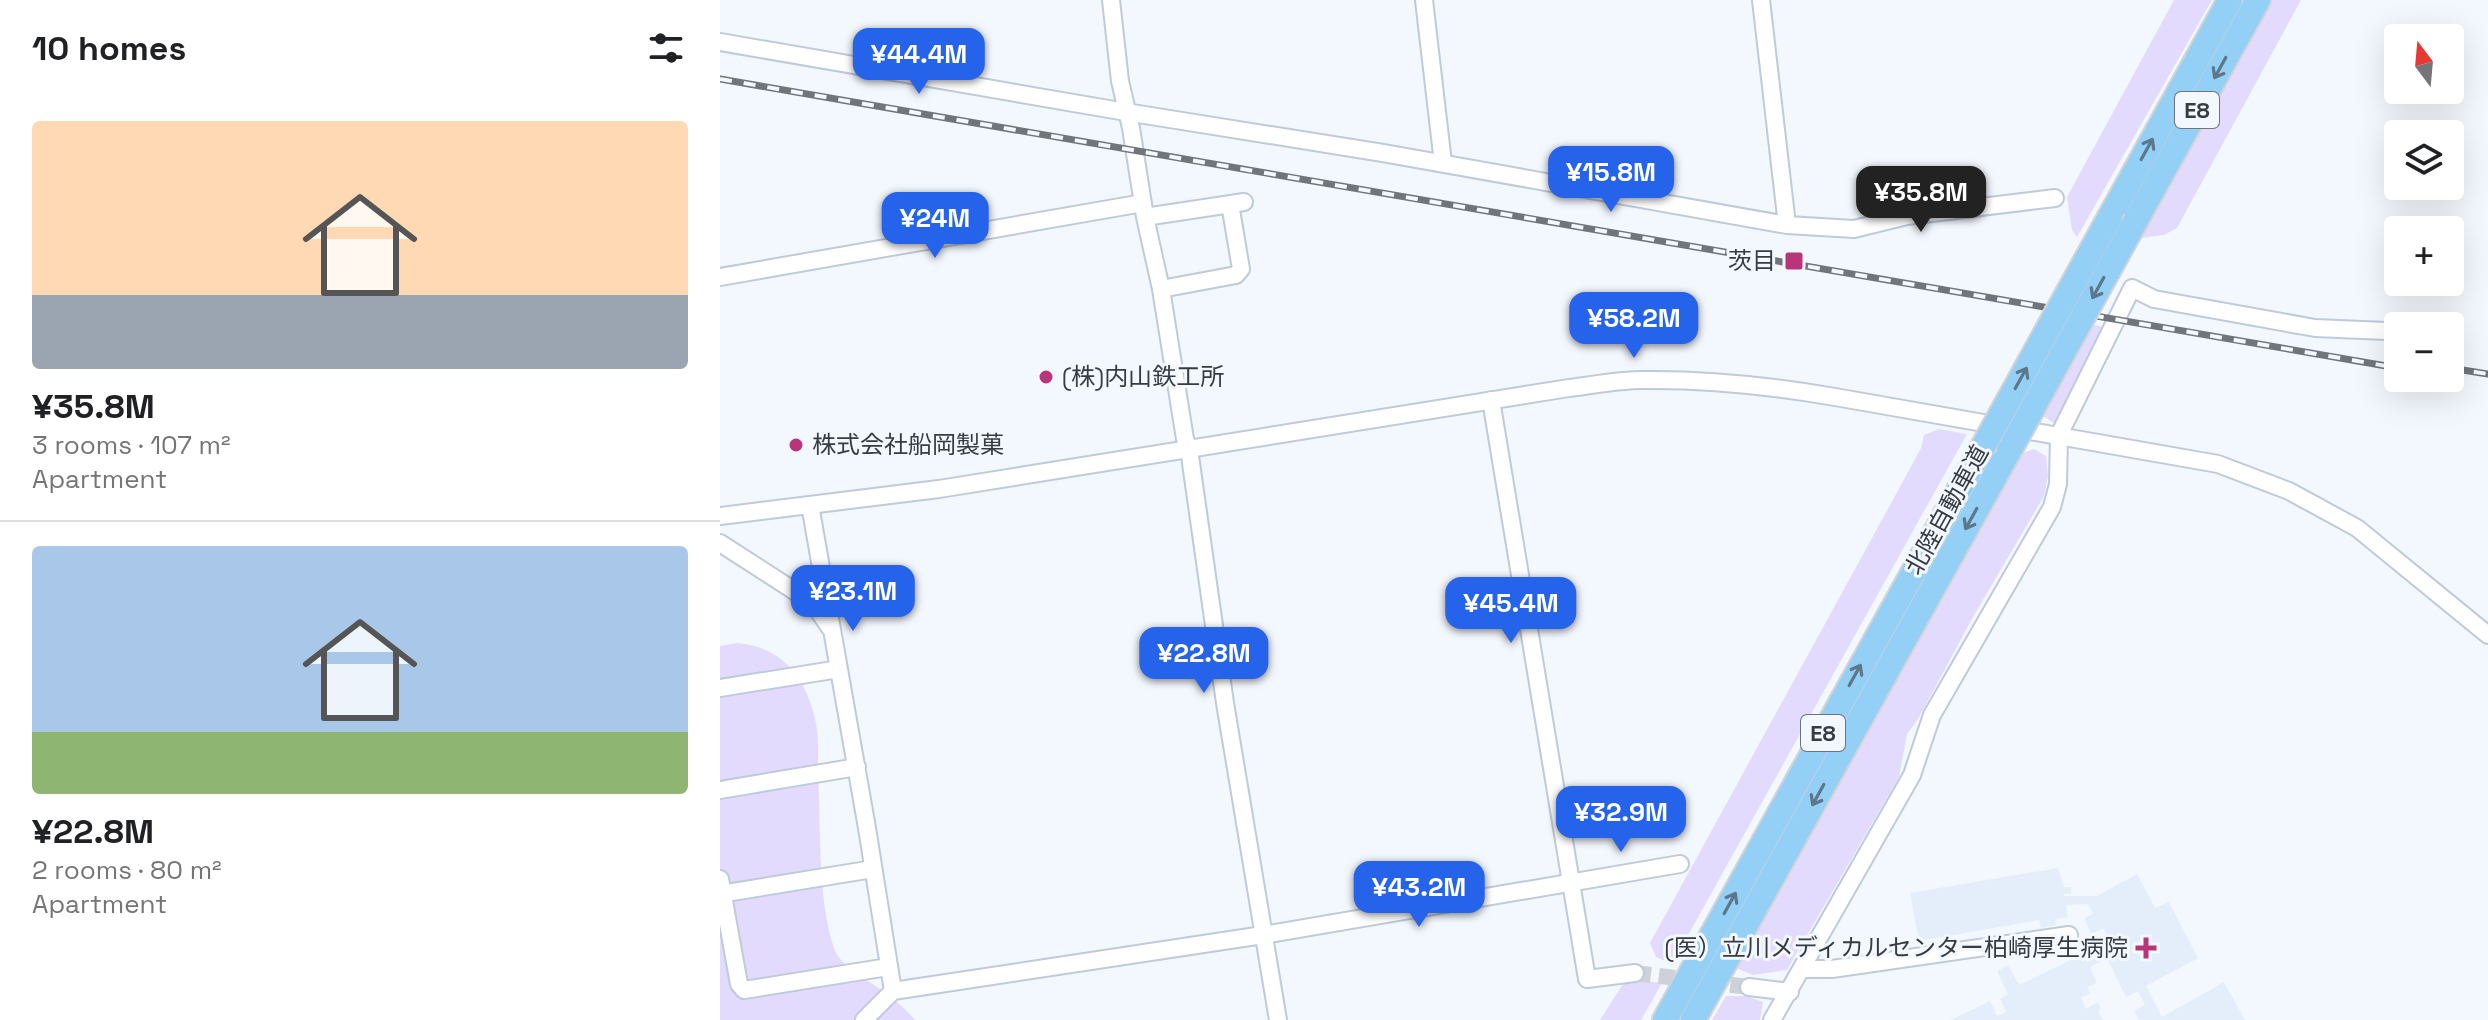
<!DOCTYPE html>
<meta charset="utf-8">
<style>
:root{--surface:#fff;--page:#f2f2f2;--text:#202124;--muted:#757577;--line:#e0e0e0;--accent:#2563eb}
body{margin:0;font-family:"Space Grotesk","Noto Sans JP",sans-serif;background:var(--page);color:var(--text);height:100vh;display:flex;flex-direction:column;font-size:30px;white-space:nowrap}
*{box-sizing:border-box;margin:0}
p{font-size:26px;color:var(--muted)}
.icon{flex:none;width:44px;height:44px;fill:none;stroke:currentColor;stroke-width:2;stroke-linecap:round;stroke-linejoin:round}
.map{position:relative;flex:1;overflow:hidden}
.side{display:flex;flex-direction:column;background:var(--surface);width:720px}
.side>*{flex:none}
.needle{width:52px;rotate:344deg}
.controls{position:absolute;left:1664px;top:24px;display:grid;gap:16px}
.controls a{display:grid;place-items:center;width:80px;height:80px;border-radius:8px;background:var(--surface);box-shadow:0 8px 32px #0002;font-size:40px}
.price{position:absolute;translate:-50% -68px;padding:0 18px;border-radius:16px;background:var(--accent);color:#fff;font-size:26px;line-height:52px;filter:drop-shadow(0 2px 4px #0008)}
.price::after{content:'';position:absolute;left:50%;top:48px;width:24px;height:18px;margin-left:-12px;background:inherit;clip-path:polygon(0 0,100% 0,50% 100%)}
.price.on{background:#222;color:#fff}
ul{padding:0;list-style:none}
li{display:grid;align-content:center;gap:16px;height:424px;padding:0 32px}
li+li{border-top:2px solid var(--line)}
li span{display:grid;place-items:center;height:248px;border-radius:8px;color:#555}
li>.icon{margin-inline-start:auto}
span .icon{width:144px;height:144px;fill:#fffc;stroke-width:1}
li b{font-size:34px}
h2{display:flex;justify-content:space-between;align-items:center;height:96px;padding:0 32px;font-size:34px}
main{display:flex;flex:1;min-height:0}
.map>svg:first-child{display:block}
</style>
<main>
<section class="side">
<h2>10 homes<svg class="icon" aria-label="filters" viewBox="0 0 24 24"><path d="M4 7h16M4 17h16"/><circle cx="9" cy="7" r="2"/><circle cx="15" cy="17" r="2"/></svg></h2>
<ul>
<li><span style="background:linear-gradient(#ffd9b3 70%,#9aa5b1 0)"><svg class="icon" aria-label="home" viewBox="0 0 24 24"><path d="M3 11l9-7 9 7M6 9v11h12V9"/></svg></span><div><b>¥35.8M</b><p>3 rooms · 107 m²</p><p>Apartment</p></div></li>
<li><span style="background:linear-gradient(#a9c7e8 75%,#8fb573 0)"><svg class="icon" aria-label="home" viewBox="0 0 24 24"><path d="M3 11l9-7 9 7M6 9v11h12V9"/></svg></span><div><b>¥22.8M</b><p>2 rooms · 80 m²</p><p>Apartment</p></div></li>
</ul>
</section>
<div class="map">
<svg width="1768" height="1020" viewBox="0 0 1768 1020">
<rect width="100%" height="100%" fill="#f3f7fe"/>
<path fill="#e4eefb" d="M1338,868L1344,887H1351V894H1344V896H1377L1417,874L1435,908L1449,902L1478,958L1426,986L1442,1017L1504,982L1525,1020H1420L1414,1011L1425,1005L1418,991L1406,997L1387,958L1370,967L1377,983L1367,987L1370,993L1361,998L1366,1009L1378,1002L1381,1009L1378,1011L1383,1020H1231L1270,1001L1277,1016L1286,1012L1280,999L1288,994L1277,971L1288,965L1299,985L1363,954L1367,962L1381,955L1374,939L1379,937L1382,942L1388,938L1383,928L1371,934L1364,918L1373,914L1368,904L1346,905L1348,917L1335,919L1336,925L1321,928L1319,920L1199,941L1190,893Z"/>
<path fill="#e3dbfd" d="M1454,0H1492L1357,237L1352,230L1347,197Z
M1552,0H1581L1457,228L1444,235L1420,238Z
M1371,324L1391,329L1342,418L1334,423L1323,416Z
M1219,429L1247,434L952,964L936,957L930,943L1175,496L1201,448L1204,435Z
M1314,449L1326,456L1328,476L1324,496L1253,617L1198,719L1187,734L1179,777L1067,970L1033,975L1016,968C1111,797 1201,624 1300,454Z
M17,643C64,647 87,680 96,723C99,739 98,756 98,772C101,827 97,897 114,948C119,967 153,982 168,995C178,1002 187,1011 195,1020H0V646Z
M916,980L942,983L921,1020H880L903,984Z
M1006,996H1027L1043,1002L1040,1020H992Z"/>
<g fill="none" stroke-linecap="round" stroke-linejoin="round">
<path stroke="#cdd1d8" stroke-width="16" stroke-dasharray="16 8" stroke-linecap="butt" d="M915,973L1029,987"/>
<g stroke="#bfcada" stroke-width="20">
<path id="minor" d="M391,0L400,81L411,128L425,217L441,289L465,439L469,449L505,703L558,1020
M704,0L723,163
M1041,0L1067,225
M0,42L406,112L663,153L1067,225L1134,229L1187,216L1335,198
M425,217L524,202
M0,277L423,203
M441,289L516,275L521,269L510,204
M771,400L867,979L915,973
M90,505L147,828L173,991
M0,516L219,489L849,388C873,385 899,380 923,380C988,379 1051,386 1115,397L1498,464L1569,491L1637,528L1768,635
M0,543L93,603L110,628
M0,688L119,669
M0,790L137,767
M0,879L19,984L24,990L168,967
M0,894L153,869
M1083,969H1112L1349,935
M1029,987L1070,992
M144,1020L173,991L543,935L960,864
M1052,1020L1192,775L1212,715L1332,507L1338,484L1339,435L1412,288L1434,299L1595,328L1666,331"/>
</g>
<g stroke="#d3d4d5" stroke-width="28">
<path id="highway" d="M1390,217L1510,0
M1416,220L1538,0
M945,1020L1263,447
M973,1020L1289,451"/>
</g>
<use href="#minor" stroke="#fff" stroke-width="16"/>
<use href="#highway" stroke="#94cff6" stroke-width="24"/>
<g stroke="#70747b" stroke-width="7">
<path id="rail" d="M0,79L1678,368
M1730,368L1768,374"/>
</g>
<use href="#rail" stroke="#f3f7fe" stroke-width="4" stroke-dasharray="12" stroke-linecap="butt"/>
<g stroke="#d3d4d5" stroke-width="28" stroke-linecap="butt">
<path id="highway-bridge" d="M1263,447L1390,217
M1289,451L1416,220"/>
</g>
<use href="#highway-bridge" stroke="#94cff6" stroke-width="24"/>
</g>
<defs><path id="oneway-shaft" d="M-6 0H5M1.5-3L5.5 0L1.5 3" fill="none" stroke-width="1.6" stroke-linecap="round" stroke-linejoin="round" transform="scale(2)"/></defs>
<g stroke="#5c768a">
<use href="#oneway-shaft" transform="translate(1500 68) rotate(119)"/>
<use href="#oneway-shaft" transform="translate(1427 149) rotate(-61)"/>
<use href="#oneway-shaft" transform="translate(1378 288) rotate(119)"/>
<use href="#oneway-shaft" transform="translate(1301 378) rotate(-61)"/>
<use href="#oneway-shaft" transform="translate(1251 519) rotate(119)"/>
<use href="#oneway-shaft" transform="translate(1135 675) rotate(-61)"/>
<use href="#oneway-shaft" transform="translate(1098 795) rotate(119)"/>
<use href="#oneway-shaft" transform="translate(1010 903) rotate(-61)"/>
</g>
<g fill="#b9357a" stroke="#f3f7fe" stroke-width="3">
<rect x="1064" y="251" width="20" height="20" rx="4"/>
<circle cx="326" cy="377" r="8"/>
<circle cx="76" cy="445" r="8"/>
<path d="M1422 936h8v8h8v8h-8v8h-8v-8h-8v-8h8z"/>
</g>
<g text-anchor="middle" stroke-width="6" stroke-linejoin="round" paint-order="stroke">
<g fill="#f3f7fe" stroke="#6f737a" stroke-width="2">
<rect x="1455" y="92" width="44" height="36" rx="6"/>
<rect x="1081" y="715" width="44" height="36" rx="6"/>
</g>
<g font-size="22" font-weight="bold" fill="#373b42">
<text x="1477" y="118">E8</text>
<text x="1103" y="741">E8</text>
</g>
<g font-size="24" fill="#373b42" stroke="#f3f7fe" text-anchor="end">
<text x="1056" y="269">茨目</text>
<text x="342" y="385" text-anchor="start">(株)内山鉄工所</text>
<text x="92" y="453" text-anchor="start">株式会社船岡製菓</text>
<text x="1408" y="956">(医）立川メディカルセンター柏崎厚生病院</text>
</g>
<g font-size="24" fill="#373b42" stroke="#f3f7fe">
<text transform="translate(1227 510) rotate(-61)" y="8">北陸自動車道</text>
</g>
</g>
</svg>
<div class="controls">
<a><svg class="needle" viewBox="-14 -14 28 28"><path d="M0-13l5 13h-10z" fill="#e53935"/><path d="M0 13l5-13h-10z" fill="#757577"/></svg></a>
<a><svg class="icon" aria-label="layers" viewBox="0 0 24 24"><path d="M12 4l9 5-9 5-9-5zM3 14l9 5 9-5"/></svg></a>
<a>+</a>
<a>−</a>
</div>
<b class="price" style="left:199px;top:96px">¥44.4M</b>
<b class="price" style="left:891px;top:214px">¥15.8M</b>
<b class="price on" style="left:1201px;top:234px">¥35.8M</b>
<b class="price" style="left:215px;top:260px">¥24M</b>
<b class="price" style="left:914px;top:360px">¥58.2M</b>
<b class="price" style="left:133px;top:633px">¥23.1M</b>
<b class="price" style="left:791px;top:645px">¥45.4M</b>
<b class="price" style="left:484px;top:695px">¥22.8M</b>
<b class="price" style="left:901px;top:854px">¥32.9M</b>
<b class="price" style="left:699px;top:929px">¥43.2M</b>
</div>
</main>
